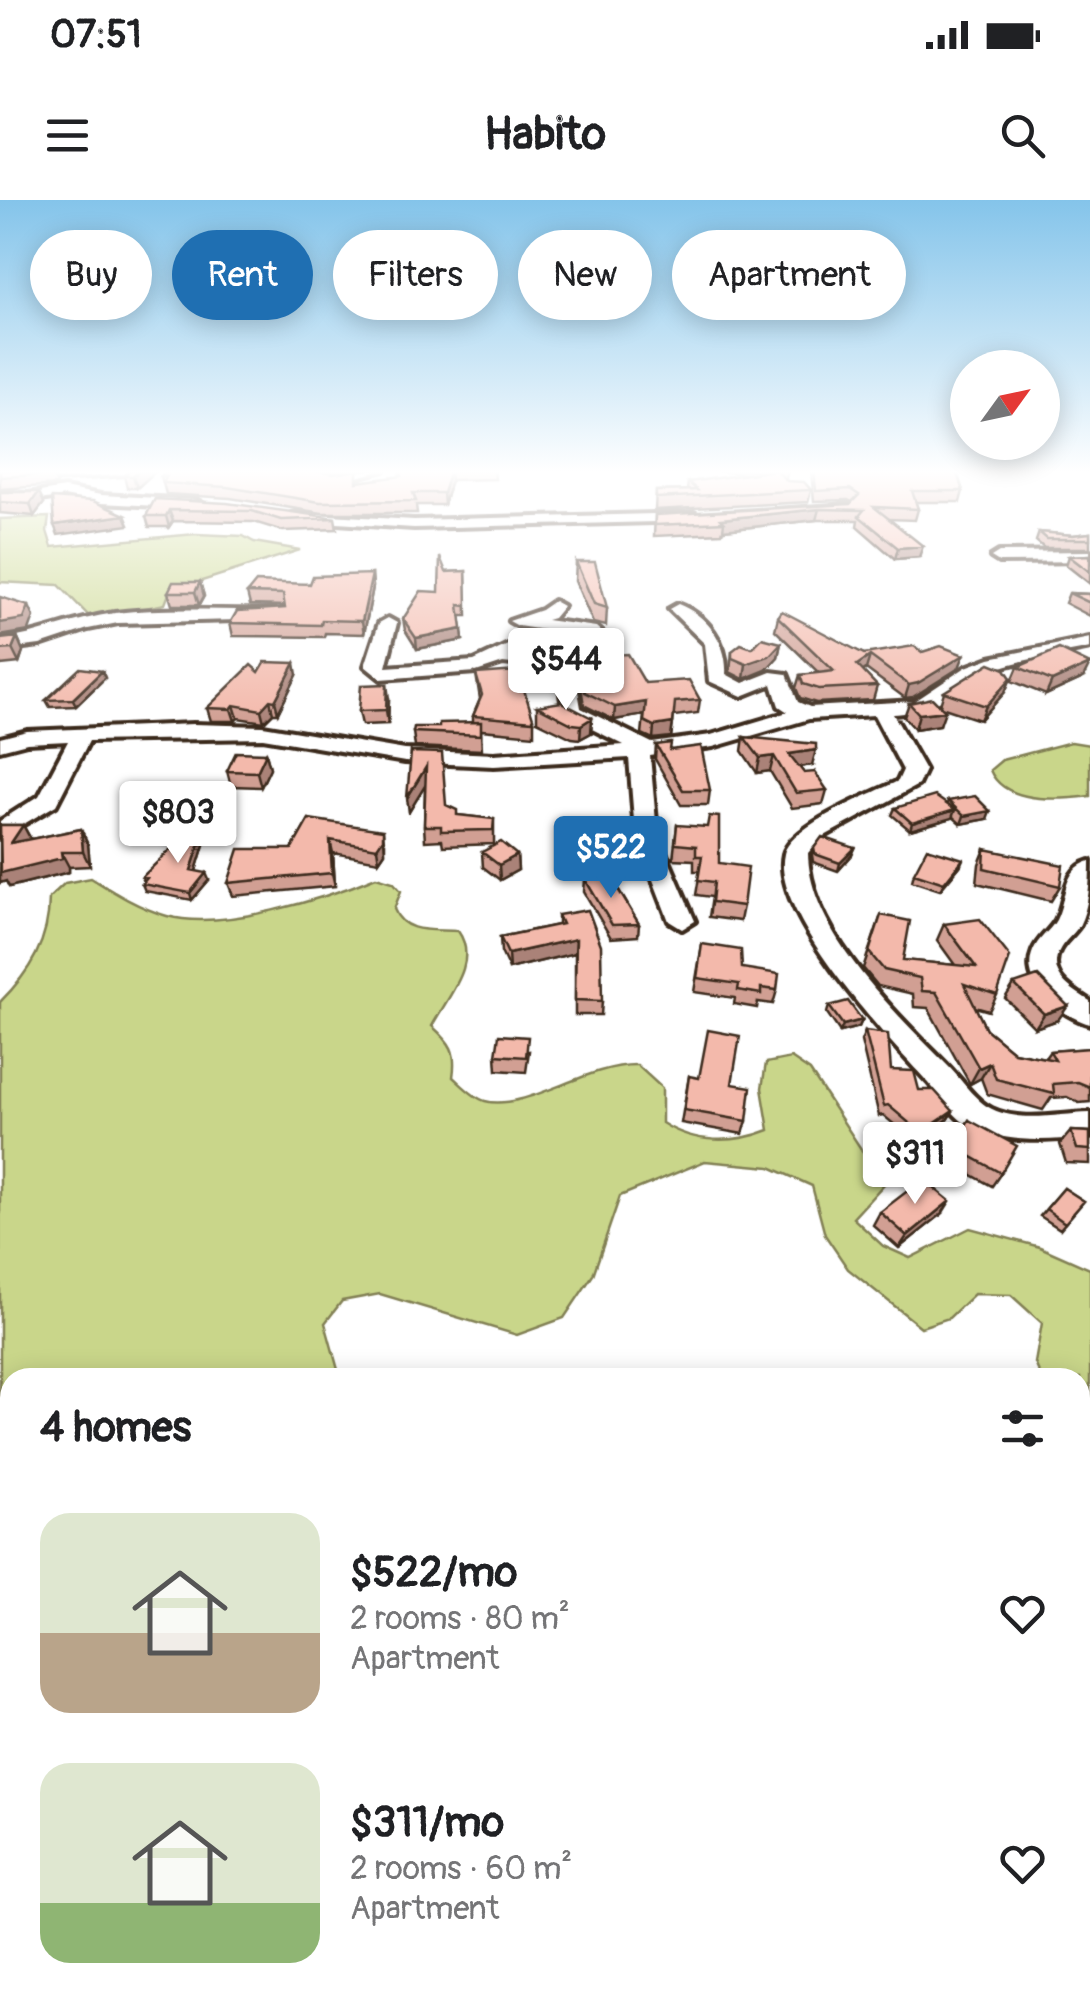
<!DOCTYPE html>
<meta charset="utf-8">
<style>
:root{--surface:#fff;--page:#f6f6f6;--text:#202124;--muted:#757577;--accent:#1f6fb2}
body{margin:0;font-family:Pangolin,sans-serif;background:var(--page);color:var(--text);height:100vh;display:flex;flex-direction:column;font-size:38px;white-space:nowrap}
*{box-sizing:border-box;margin:0}
p{font-size:32px;color:var(--muted)}
.icon{flex:none;width:55px;height:55px;fill:none;stroke:currentColor;stroke-width:2;stroke-linecap:round;stroke-linejoin:round}
.map{position:relative;flex:1;overflow:hidden}
.panel{position:absolute;left:0px;top:1168px;width:1090px;height:642px;display:flex;flex-direction:column;background:var(--surface);border-radius:30px 30px 0 0;box-shadow:0 5px 25px #0003}
.panel>*{flex:none}
.top-card{position:absolute;left:30px;top:30px;width:1030px;height:90px;display:flex;gap:20px}
.needle{width:65px;rotate:57deg}
.controls{position:absolute;left:950px;top:150px;display:grid;gap:20px}
.controls a{display:grid;place-items:center;width:110px;height:110px;border-radius:50%;background:var(--surface);box-shadow:0 5px 25px #0003;font-size:50px}
.price{position:absolute;translate:-50% -85px;padding:0 22px;border-radius:10px;background:#fff;color:#222;font-size:32px;line-height:65px;filter:drop-shadow(0 2px 5px #0008)}
.price::after{content:'';position:absolute;left:50%;top:60px;width:30px;height:22px;margin-left:-15px;background:inherit;clip-path:polygon(0 0,100% 0,50% 100%)}
.price.active{background:var(--accent);color:#fff}
ul{padding:0;list-style:none}
li{display:flex;align-items:center;gap:30px;height:250px;padding:0 40px}
li span{display:grid;place-items:center;flex:none;width:280px;height:200px;border-radius:30px;color:#555}
li>.icon{margin-inline-start:auto}
span .icon{width:120px;height:120px;fill:#fffc;stroke-width:1}
li b{font-size:42px}
h2{display:flex;justify-content:space-between;align-items:center;height:120px;padding:0 40px;font-size:42px}
.chip{padding:0 35px;border-radius:45px;background:var(--surface);box-shadow:0 5px 25px #0003;font-size:35px;line-height:90px}
.chip.active{background:var(--accent);color:#fff}
.status{display:flex;justify-content:space-between;align-items:center;height:70px;padding:0 50px;background:var(--surface);direction:ltr}
.status svg{height:28px;fill:currentColor}
header{display:flex;justify-content:space-between;align-items:center;height:130px;padding:0 40px;background:var(--surface);font-size:45px;font-weight:700}
.map>svg:first-child{display:block}
</style>
<div class="status"><b>07:51</b><svg viewBox="0 0 49 12"><path d="M0 12V9h3v3zM5 12V6h3v6zM10 12V3h3v9zM15 12V0h3v12zM26 1h20v11H26zM47 4h2v5h-2z"/></svg></div>
<header><svg class="icon" aria-label="menu" viewBox="0 0 24 24"><path d="M4 6h16M4 12h16M4 18h16"/></svg>Habito<svg class="icon" aria-label="search" viewBox="0 0 24 24"><circle cx="10" cy="10" r="6"/><path d="M15 15l6 6"/></svg></header>
<div class="map">
<svg width="1090" height="1809" viewBox="0 0 1090 1809">
<rect width="100%" height="100%" fill="#fff"/>
<filter id="ink" filterUnits="userSpaceOnUse"><feTurbulence type="fractalNoise" baseFrequency=".01" numOctaves="2"/><feDisplacementMap in="SourceGraphic" scale="20" xChannelSelector="R" yChannelSelector="G"/><feConvolveMatrix kernelMatrix="1 2 1 2 8 2 1 2 1" color-interpolation-filters="sRGB"/></filter>
<g filter="url(#ink)">
<path fill="#c9d68a" stroke="#828054" stroke-width="2.5" d="M49,317L47,331L52,347L196,334L243,336L254,342L300,350L170,391L165,404L111,415H88L59,385L0,382V319Z
M1071,542L1090,545V596C1060,600 1004,604 990,570L1002,560Z
M376,677L393,682L401,691L394,709C404,735 433,729 458,731C480,762 448,796 432,826C451,843 457,851 453,877C462,885 474,898 485,901C524,912 587,864 637,865L662,888V923C695,944 734,944 769,930L762,888L766,863L791,858L810,871L884,984L853,1018L883,1046L910,1058L970,1028L1040,1047L1090,1069V1265L1080,1244V1178L1041,1177L1035,1163L1042,1123L1011,1095L974,1094L949,1118L921,1127L848,1069L825,1035L812,986L770,967L705,961L620,996L593,1075L564,1118L517,1135L380,1094L342,1101L325,1123L340,1177L10,1178V1233L0,1239V802C30,772 49,741 49,698L65,683L91,678C115,693 139,708 167,716C223,731 324,699 376,677Z
M10,1342V1447L0,1451V1345Z
M1084,1464L1090,1465V1809H1065L1064,1800H1080V1469Z
M13,1800H855L854,1809H11Z"/>
<g fill="none" stroke-linecap="round" stroke-linejoin="round">
<g stroke="#3b2a1e" stroke-width="8">
<path id="minor" d="M35,270H132L125,274L50,280L38,278Z
M276,270L337,274L384,270L337,282Z
M64,288L101,295L196,300L203,304L196,308L101,303L64,296L28,302L0,300V292L28,294Z
M296,313L414,320L694,313L701,317L694,321L414,328L291,320V314Z
M1090,351V361L999,362L991,357L999,352Z
M554,401L563,406L553,418L546,420L596,427L606,436L594,445L516,453L560,459L574,468L581,508L652,543L711,535L788,512L779,506L772,484L742,496L709,481L705,444L669,409L678,404C707,415 728,443 726,474L743,483L771,472L787,474L798,502L810,507L915,501L966,467L990,458L1090,438V448C1055,456 1015,459 983,474C944,492 945,511 893,514L925,570L918,585L821,638L808,653C809,732 896,813 948,866C961,879 975,901 992,909C1021,923 1058,914 1090,913V937C1048,940 1010,945 970,926C954,918 940,896 928,882C889,841 770,713 784,654C791,625 872,594 898,581L903,570L874,515L809,519L713,547L650,556L657,633L695,721L682,729L669,721L635,633L629,558L494,566L405,562L263,538L89,541L56,605L0,638V621L39,596L68,541L27,543L0,550V538L27,531L193,524L263,526L405,550L494,554L624,545L564,515L558,474L548,468L503,463L476,472L381,479L365,466L379,423L388,418L397,423L386,467L474,461L512,443L584,436L518,426L509,421L541,410Z
M273,410L282,415L279,419L118,423L88,429L40,445L0,450V440C40,435 75,418 115,413C166,407 221,411 273,410Z
M1090,661C1090,683 1089,706 1079,726C1073,735 1063,742 1059,751C1047,776 1073,790 1090,801V824C1062,816 1019,785 1033,751C1038,738 1050,731 1056,720C1067,699 1062,669 1090,661Z"/>
</g>
<path stroke="#3b2a1e" stroke-width="2.5" stroke-dasharray="1 4" stroke-linecap="butt" d="M814,555L816,575"/>
<use href="#minor" fill="#fff" fill-rule="evenodd"/>
</g>
<path fill="#d19f93" stroke="#3b2a1e" stroke-width="2.5" d="M0,270L53,274L57,285L0,289Z
M131,270H157L137,288H127L124,276Z
M399,270H494L495,279L451,280L444,305H416L417,313H322L230,298L166,294L161,276L359,282L400,277Z
M699,270H788L786,278H783L787,281L811,290L808,302L655,310L656,291L687,290L688,282L747,274Z
M811,270H956L963,291L960,302H915L918,309L915,320L889,319L919,357L895,359L857,326L858,320H816L723,330L722,333L654,336L655,315L852,302L848,300L814,301Z
M0,292L44,303L34,316L0,313Z
M155,299L335,318L337,329L283,331L254,322L173,321L169,327H149L146,316Z
M1039,332L1073,335L1090,333V348H1044L1036,341Z
M1090,355V384L1066,365L1069,356Z
M576,362L607,408L606,426L593,423L575,381Z
M466,371L467,416H460L463,440L417,449L405,430L403,419L439,392L446,372Z
M372,374L373,387L364,434L325,433L324,437L233,436L230,423L285,408V406L250,405L247,393Z
M200,382L204,396L199,405H172L168,392Z
M1069,393L1090,394V416L1065,403Z
M778,417L864,454L922,452L959,468L913,497L905,498L866,469L863,472L877,486L873,500L816,503L800,498L796,488L800,475L819,473L775,430Z
M17,437L23,451L19,463L0,465V439Z
M781,443L778,457L766,470L744,479L730,472L732,451Z
M579,457L645,483L700,500L698,513L674,516L671,537L653,539L642,534L644,515L614,520L584,505L578,470Z
M1018,467L1083,478L1046,495L1012,481Z
M102,471L105,478L76,506L50,507L46,500Z
M259,472L297,475L278,513H273L264,522L238,518L235,521H211L207,508Z
M476,474L534,521V535L481,530L482,550L415,547L413,532L439,527L473,522V516L480,499Z
M1011,478L1005,492L980,520L941,507L940,525L915,529L904,517L909,503L940,505L944,492Z
M389,499L388,524L362,525L359,511Z
M537,506L592,518L591,533L580,539L572,538L537,521Z
M744,537L812,565L799,567L804,573L827,590L823,604L792,608L770,571L757,573L742,551Z
M656,545L670,550L710,590L708,605H681L655,559Z
M411,552L446,605L458,615L494,619V644L443,646L442,640L425,641L424,626L425,585L409,612Z
M266,553L270,568L261,587L231,586L227,571Z
M948,601L987,619L961,624L952,616V618L910,630L892,615L895,608L947,604Z
M309,619L385,643V652L379,661L333,653L335,686L233,696L228,683L292,649Z
M0,625H23L31,639L81,629L88,644L90,666L69,667V672L9,687L6,681L0,683Z
M677,625L719,663L743,706L740,721L709,717L712,697L696,695L700,671H694V660L673,659Z
M206,638L196,671L209,680L192,700L145,691L142,684L144,682L142,677L181,644Z
M587,646L641,659L640,666L610,675L639,724L638,736L611,738L584,692L585,679L605,675L587,653Z
M814,648H855L852,655L838,671L813,662L812,655Z
M985,649L1060,686L1051,701L977,683L979,664Z
M482,652L517,655L518,670L500,680L483,667Z
M960,666L940,690L912,681L914,673Z
M558,715L602,801L601,815H575V753L509,769L501,752L500,737L558,725Z
M881,715L903,760L955,765L937,740L944,724L997,795L989,811L975,807L986,829L1014,852L1045,858L1050,851L1090,848V902L1079,903L1067,897L1051,898L1043,910L987,894L981,878L970,884L928,808L914,807L913,794L878,786L863,768Z
M702,744L777,790L773,804L758,802L757,808L734,804L735,798L694,792Z
M1014,784L1058,820L1035,828L1005,798Z
M829,806L862,820L859,827L840,832L827,813Z
M865,831L891,870L919,890L953,911L947,920L916,943L883,915L879,916L861,841Z
M529,851L526,872L497,870L496,855Z
M689,876L747,921L743,934L681,923Z
M969,920L1001,973L992,986L943,959Z
M1071,931L1090,932V964L1066,963L1060,944Z
M1064,988L1084,1001L1060,1029L1040,1016Z
M880,1012L942,1014L899,1048L873,1025Z"/>
<path fill="#aa8278" stroke="#3b2a1e" stroke-width="2.5" d="M141,270H157L137,288L133,276Z
M450,270L451,280L444,305L443,293Z
M39,292L44,303L34,316L30,304Z
M819,309L816,320L723,330L724,322L721,319Z
M169,310L173,321L169,327L166,316Z
M125,315L129,325L58,335L54,325Z
M923,346L919,357L895,359L898,348Z
M372,374L373,387L364,434L362,421Z
M200,382L204,396L199,405L195,392Z
M29,406L34,417L29,431L0,436V423Z
M462,429L463,440L417,449L416,438Z
M17,437L23,451L19,463L12,449Z
M781,443L778,457L766,470L744,479L746,464Z
M964,455L959,468L913,497L905,498L909,485Z
M870,456L866,469L853,479L857,465Z
M295,463L297,475L278,513L275,501Z
M1090,464L1083,478L1046,495L1052,481Z
M102,471L105,478L76,506L73,499Z
M1011,478L1005,492L980,520L986,506Z
M387,484L389,499L388,524L386,510Z
M270,500L273,513L264,522L261,510Z
M646,502L645,515L614,520L615,507Z
M234,505L238,518L235,521L231,509Z
M945,511L940,525L915,529L919,514Z
M592,518L591,533L580,539L581,525Z
M673,523L671,537L653,539L654,526Z
M816,550L812,565L786,569L789,554Z
M266,553L270,568L261,587L257,572Z
M774,556L770,571L757,573L760,558Z
M426,567L428,581L409,612L407,598Z
M955,610L952,618L910,630L912,623Z
M990,611L987,619L961,624L964,616Z
M23,625L31,640L11,643Z
M81,629L88,644L90,666L83,652Z
M383,630L385,652L379,661L377,648Z
M204,631L206,638L194,677L191,670Z
M330,640L333,653L335,686L332,673Z
M855,648L852,655L838,671L840,663Z
M61,652L69,667V672L9,687L6,681L0,683V668Z
M517,655L518,670L500,680L499,665Z
M641,659L640,666L606,676L607,669Z
M963,659L960,666L940,690L944,683Z
M206,673L209,680L192,700L190,693Z
M576,739L575,753L509,769L508,754Z
M1068,806L1058,820L1035,828L1044,814Z
M862,820L859,827L840,832L843,825Z
M990,863L981,878L970,884L979,868Z
M953,911L947,920L916,943L921,933Z
M950,1001L942,1014L899,1048L907,1036Z
M10,1320V1333L4,1336L0,1335V1325Z
M9,1672L10,1734L0,1742V1673Z"/>
<path fill="#f3b9ab" stroke="#3b2a1e" stroke-width="2.5" d="M0,270H33L53,274L0,277Z
M131,270H141L133,276H124Z
M167,270H309L334,274L357,270V282L402,276L400,270H450L443,293H413L416,301L320,302L227,287L163,283L167,276H161Z
M776,270L787,281L804,282L811,290L656,298V291L697,290L688,282Z
M814,270H956L963,291H912L918,309L874,307L923,346L898,348L859,316L864,310L819,309L721,319L724,322L655,325V315L850,304L859,295L850,289L816,291Z
M0,292H39L30,304L0,302Z
M52,298L93,301L125,315L54,325Z
M155,299L227,303L335,318L281,320L252,311L169,310L166,316H146Z
M1039,332L1073,335L1090,333V339H1047Z
M1090,355V372L1069,356Z
M440,357L446,372L466,371L467,406L459,405L462,429L416,438L403,419L421,391L439,392Z
M576,362H595L607,408L594,404Z
M372,374L362,421L322,420L321,425L230,423L237,411L285,408L283,394L247,393L256,382L310,384L313,376Z
M173,382H200L195,392H168Z
M1069,393L1090,394V403Z
M0,397L29,406L24,419L0,423Z
M782,411L864,454L914,446L922,452L941,446L964,455L918,483L909,485L870,456L857,465L877,486L819,489L803,484L800,475L834,471L778,417Z
M17,437L12,449L0,450V439Z
M762,438L781,443L769,456L746,464L732,458V451L741,444L752,448Z
M1059,449L1090,464L1052,481L1018,467Z
M628,454L645,483L689,480L700,500L675,502L673,523L654,526L644,521L646,502L615,507L585,492L579,457Z
M265,462L295,463L275,501L270,500L261,510L234,505L231,509L207,508L251,465L259,472Z
M990,463L1005,469L1011,478L986,506L944,492Z
M80,468L102,471L73,499L46,500Z
M518,471L534,521L473,516L482,495L476,474Z
M387,484L386,510L359,511L361,485Z
M932,498L945,511L919,514L909,503Z
M561,502L592,518L581,525L572,524L537,506Z
M481,522V535L413,532L414,527H439V523Z
M744,537L816,544V550L789,554L804,573L815,572L827,590L796,593L774,556L760,558Z
M671,543L670,550L701,546L710,590H683L656,545Z
M236,552L266,553L257,572L227,571Z
M411,552L442,553L446,605L457,610V615L494,619L493,630L441,631V626H424L426,567L407,598Z
M935,596L955,610L912,623L895,608Z
M975,596L990,611L964,616L948,601Z
M709,616L719,617V663L748,667L743,706L712,702L714,682L698,680L702,656H696V646L675,644L677,625L707,627Z
M309,619L383,630V639L377,648L330,640L332,673L228,683L239,649H292Z
M0,625H23L11,643L81,629L83,652H61L62,658L1,673Z
M186,631H204L191,670L206,673L190,693L142,684L147,678L142,677L175,645L181,644Z
M621,636L641,659L607,669L587,646Z
M822,637L855,648L840,663L815,654L814,648Z
M501,642L517,655L499,665L482,652Z
M927,648L963,659L944,683L914,673Z
M985,649L1063,665L1060,686L984,668Z
M609,674L639,724L612,725L585,679Z
M588,710L601,745L602,801L575,800L576,739L508,754L500,737L562,724L558,715Z
M881,715L910,721L903,760L976,767L944,724L980,719L1010,757L997,795L964,784L986,829L1014,852L1055,860L1050,851L1090,848V887L1078,882L1053,884L1054,894L996,879L990,863L979,868L936,792L922,791L920,778L884,770L869,752Z
M702,744L741,750L742,768L779,774L777,790L761,788V794L738,790L739,784L697,778Z
M1038,776L1068,806L1044,814L1014,784Z
M848,801L862,820L843,825L829,806Z
M708,830L740,836L732,884L751,887L747,921L684,910L689,876L699,878Z
M865,831L888,834L891,870L914,871L919,890H934L953,911L921,933L888,905L884,906Z
M499,835L528,837L526,857L496,855Z
M969,920L1017,946L1001,973L952,946Z
M1071,931L1090,932V950L1077,949Z
M923,979L950,1001L907,1036L880,1012Z
M1064,988L1084,1001L1065,1023L1046,1009Z
M10,1236V1320L0,1325V1241Z
M10,1449V1603L0,1581V1457Z
M0,1700L8,1724L0,1731Z"/>
</g>
<linearGradient id="sky" x2="0" y2="1"><stop stop-color="#84c4ea"/><stop offset="0.52" stop-color="#fff"/><stop offset="1" stop-color="#fff" stop-opacity="0"/></linearGradient>
<rect width="1090" height="523" fill="url(#sky)"/>
</svg>
<div class="controls">
<a><svg class="needle" viewBox="-14 -14 28 28"><path d="M0-13l5 13h-10z" fill="#e53935"/><path d="M0 13l5-13h-10z" fill="#757577"/></svg></a>
</div>
<b class="price" style="left:566px;top:513px">$544</b>
<b class="price" style="left:178px;top:666px">$803</b>
<b class="price active" style="left:611px;top:701px">$522</b>
<b class="price" style="left:915px;top:1007px">$311</b>
<div class="top-card">
<a class="chip">Buy</a>
<a class="chip active">Rent</a>
<a class="chip">Filters</a>
<a class="chip">New</a>
<a class="chip">Apartment</a>
</div>
<section class="panel">
<h2>4 homes<svg class="icon" aria-label="filters" viewBox="0 0 24 24"><path d="M4 7h16M4 17h16"/><circle cx="9" cy="7" r="2"/><circle cx="15" cy="17" r="2"/></svg></h2>
<ul>
<li><span style="background:linear-gradient(#dfe7d0 60%,#b9a48a 0)"><svg class="icon" aria-label="home" viewBox="0 0 24 24"><path d="M3 11l9-7 9 7M6 9v11h12V9"/></svg></span><div><b>$522/mo</b><p>2 rooms · 80 m²</p><p>Apartment</p></div><svg class="icon" aria-label="heart" viewBox="0 0 24 24"><path d="M12 20l-8-8c-3-5 5-10 8-4 3-6 11-1 8 4z"/></svg></li>
<li><span style="background:linear-gradient(#dfe7d0 70%,#8fb573 0)"><svg class="icon" aria-label="home" viewBox="0 0 24 24"><path d="M3 11l9-7 9 7M6 9v11h12V9"/></svg></span><div><b>$311/mo</b><p>2 rooms · 60 m²</p><p>Apartment</p></div><svg class="icon" aria-label="heart" viewBox="0 0 24 24"><path d="M12 20l-8-8c-3-5 5-10 8-4 3-6 11-1 8 4z"/></svg></li>
</ul>
</section>
</div>
